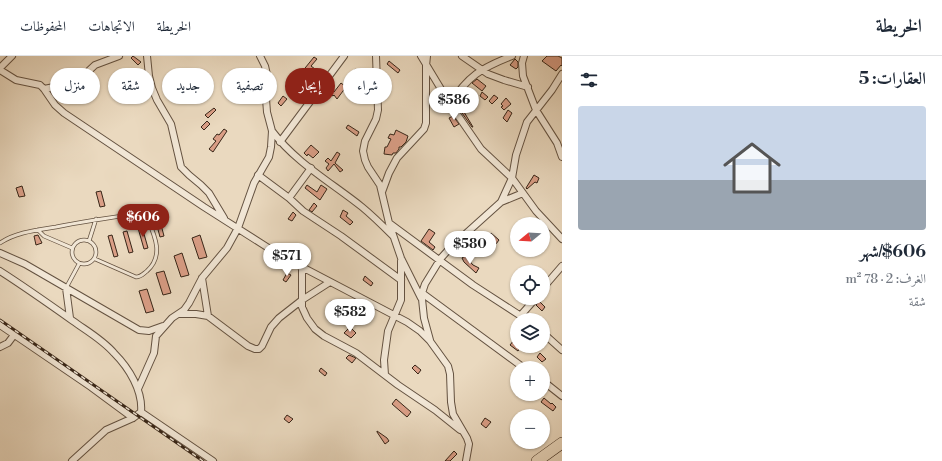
<!DOCTYPE html>
<html lang="ar">
<meta charset="utf-8">
<style>
:root{--surface:#fff;--page:#f6f6f7;--text:#1f2937;--muted:#747a83;--line:#e0e1e3;--accent:#8f2418}
body{margin:0;font-family:"Libre Bodoni",Amiri,serif;background:var(--page);color:var(--text);direction:rtl;height:100vh;display:flex;flex-direction:column;font-size:15px;white-space:nowrap}
*{box-sizing:border-box;margin:0}
p{font-size:13px;color:var(--muted)}
.icon{flex:none;width:22px;height:22px;fill:none;stroke:currentColor;stroke-width:2;stroke-linecap:round;stroke-linejoin:round}
.map{position:relative;flex:1;overflow:hidden;direction:ltr}
.side{display:flex;flex-direction:column;background:var(--surface);width:380px}
.side>*{flex:none}
.banner{position:absolute;left:12px;top:12px;width:380px;height:36px;direction:rtl;display:flex;gap:8px}
.needle{width:26px;rotate:252deg}
.controls{position:absolute;left:510px;top:161px;display:grid;gap:8px}
.controls a{display:grid;place-items:center;width:40px;height:40px;border-radius:50%;background:var(--surface);box-shadow:0 1px 3px #0004;font-size:20px}
.price{position:absolute;translate:-50% -34px;padding:0 9px;border-radius:14px;background:#fff;color:#222;font-size:13px;line-height:26px;filter:drop-shadow(0 1px 2px #0008)}
.price::after{content:'';position:absolute;left:50%;top:24px;width:12px;height:9px;margin-left:-6px;background:inherit;clip-path:polygon(0 0,100% 0,50% 100%)}
.price.on{background:var(--accent);color:#fff}
ul{padding:0;list-style:none}
li{display:grid;align-content:center;gap:8px;height:212px;padding:0 16px}
li+li{border-top:1px solid var(--line)}
li span{display:grid;place-items:center;height:124px;border-radius:4px;color:#555}
li>.icon{margin-inline-start:auto}
span .icon{width:72px;height:72px;fill:#fffc;stroke-width:1}
li b{font-size:17px}
h2{display:flex;justify-content:space-between;align-items:center;height:48px;padding:0 16px;font-size:17px}
.tag{padding:0 14px;border-radius:18px;background:var(--surface);box-shadow:0 1px 3px #0004;font-size:14px;line-height:36px}
.tag.on{background:var(--accent);color:#fff}
header{display:flex;align-items:center;gap:24px;box-sizing:border-box;height:56px;padding:0 20px;background:var(--surface);border-bottom:1px solid var(--line)}
header strong{font-size:19px}
nav{display:flex;gap:22px;margin-inline-start:auto;font-size:14px}
main{display:flex;flex:1;min-height:0}
.map>svg:first-child{display:block}
</style>
<header>
<strong>الخريطة</strong>
<nav><a>الخريطة</a><a>الاتجاهات</a><a>المحفوظات</a></nav>
</header>
<main>
<section class="side">
<h2>العقارات: 5<svg class="icon" aria-label="filters" viewBox="0 0 24 24"><path d="M4 7h16M4 17h16"/><circle cx="9" cy="7" r="2"/><circle cx="15" cy="17" r="2"/></svg></h2>
<ul>
<li><span style="background:linear-gradient(#c9d6e8 60%,#9aa5b1 0)"><svg class="icon" aria-label="home" viewBox="0 0 24 24"><path d="M3 11l9-7 9 7M6 9v11h12V9"/></svg></span><div><b>$606/شهر</b><p>الغرف: 2 · 78 m²</p><p>شقة</p></div></li>
</ul>
</section>
<div class="map">
<svg width="562" height="405" viewBox="0 0 562 405">
<rect width="100%" height="100%" fill="#ead9bf"/>
<filter id="stains"><feTurbulence type="fractalNoise" baseFrequency=".005" numOctaves="4"/><feColorMatrix values="0 0 0 0 .2 0 0 0 0 .09 0 0 0 0 .02 0 0 0 .5 -.17"/></filter>
<radialGradient id="worn" r=".72"><stop offset=".6" stop-color="#630" stop-opacity="0"/><stop offset="1" stop-color="#630" stop-opacity=".3"/></radialGradient>
<path fill="#da9e86" stroke="#372517" d="M133,0L141,6L138,9L131,2Z
M547,0H558L562,2V10L561,9L556,15L542,5Z
M314,1L317,3L311,10L315,13L308,22L301,17Z
M515,3L518,6V11L516,13L510,9Z
M389,5L400,14L398,17L387,8Z
M355,13L362,18L359,22L357,20L359,22L356,25L354,22L357,19L352,16Z
M256,16H262L263,21H261V24H256Z
M477,23L486,30L482,35L472,27Z
M341,27L346,31L337,43L334,39L333,40L326,35L329,31L334,36Z
M482,36L488,41L485,44L480,40Z
M494,39L498,42L492,48L489,45Z
M283,40L287,43L281,50L278,47Z
M506,42L511,48L504,54L501,51L503,50L501,48Z
M214,52L216,54L208,62L205,59Z
M508,54L512,57L507,66L503,62Z
M464,56L473,71H472L462,57Z
M453,60L459,68L454,71L449,62Z
M207,65L210,68L204,74L201,71Z
M348,69L359,76L357,80L346,72Z
M224,73L227,75L213,96L209,93L216,85L213,83L217,78L219,79Z
M396,74L408,80L406,86L401,91H399V93L396,97H393L392,99L384,98L385,91H387L391,83L388,82L390,78L394,79Z
M311,89L319,96L313,102L308,98L307,100L304,97Z
M337,96L340,98L335,107L343,114L340,116L334,108L328,115L326,112L329,108L325,105L328,102L331,105Z
M534,119L539,122L537,127L535,126L527,133L526,132Z
M307,129L317,136L321,129L327,133L320,144L305,132Z
M22,130L25,140L19,141L16,132Z
M101,135L105,150L100,151L96,136Z
M314,147L317,150L312,156L309,154Z
M343,154L348,157L346,160L353,166L350,169L340,161Z
M293,156L296,159L292,165L288,163Z
M160,165L164,180L160,181L156,166Z
M142,171L148,192L144,193L138,172Z
M429,173L435,177L429,186L435,191L433,194L421,185Z
M127,175L133,196L129,197L123,176Z
M491,177L499,184L496,188L488,180Z
M38,179L42,187L36,189L34,180Z
M112,179L118,200L114,201L108,180Z
M200,179L207,201L199,203L192,182Z
M182,197L189,219L181,221L174,200Z
M465,200L473,209L479,212L476,217L464,206L462,202Z
M164,215L171,237L163,239L156,217Z
M287,217L291,219L286,226L283,224Z
M365,220L373,227L371,230L363,224Z
M147,233L154,255L146,257L139,235Z
M331,245L336,248L331,255L327,252Z
M539,245L545,251L542,255L536,249Z
M350,271L356,277L351,282L344,277Z
M514,284L517,287V290H521L518,295L510,289Z
M540,297L546,303L542,306L537,301Z
M349,299L356,302L352,307L346,302Z
M415,309L421,314L418,318L412,312Z
M321,312L327,317L325,320L319,315Z
M544,342L551,348L552,347L556,351L553,355L541,346Z
M396,343L411,356L408,360L407,361L392,348Z
M287,359L293,363L289,367L284,363Z
M485,362L491,366L486,372L481,368Z
M377,375L387,382L389,385L385,388L377,376Z
M454,395L457,398L450,405H445Z"/>
<g fill="none" stroke-linecap="round" stroke-linejoin="round">
<g stroke="#645241" stroke-width="4.5">
<path id="lane" d="M38,174L44,180L72,192
M72 196a12 12 0 1 1 24 0a12 12 0 1 1-24 0Z
M89,185L96,163
M0,187C16,176 38,174 56,171C85,165 114,161 143,157L146,159C154,178 165,199 147,215C143,218 141,221 136,221L95,203
M66,232L79,208"/>
</g>
<g stroke="#645241" stroke-width="8">
<path id="street" d="M147,0L149,20L152,32L157,44L171,68L181,111L189,119L201,129L209,137L224,162
M376,0L378,54L376,63L365,85L363,95L365,104L368,111L380,129L389,167L401,202L421,242
M421,0L450,48L481,93L512,122L536,155L562,183
M462,0L488,18L504,24L528,31
M524,0L522,7L523,20L536,54L557,87L562,101
M0,12L12,0
M0,14L16,24L40,29L44,33L55,49L64,57L204,151L281,200L407,266L420,275L430,285L448,310L450,318L451,346L453,358L467,382L469,388L466,405
M44,33L69,28L80,23L95,9L119,0
M450,48C468,20 481,12 512,0
M272,75C295,106 332,127 362,151C373,160 383,170 393,180
M280,86L344,0
M258,119L289,142L303,155L341,180L401,224
M382,136L389,117L397,102L424,73L426,67V10L427,0
M289,142L311,112
M501,146L523,137
M389,167L473,229L527,264
M0,197L25,208L139,274L149,275L163,270
M302,212V251L307,262L315,273L324,280L356,297L398,329L435,354L460,374
M0,215C25,231 49,248 73,265C87,275 103,284 114,297C129,312 143,335 141,356L213,405
M202,222L208,260
M66,232L70,262
M543,232L562,210
M422,237L524,312
M179,258H196L208,260L248,290L255,293H259L262,290L271,271L279,262L302,244L330,226
M521,259L536,242
M0,269L91,331L133,362
M543,277L562,294
M430,284L424,262L422,243V237L425,228L441,202L451,191L501,146L512,122L516,99L527,66L552,34L562,18
M0,291L8,287L14,279
M385,319L384,304L388,275L401,244V205
M543,325L562,340
M138,333L154,297L156,280L172,262L184,254L189,247L202,222L227,192L238,172L254,127L269,101L271,91L272,75L267,56L266,43L268,23L265,10L260,0
M72,405L106,374L133,362L141,356"/>
</g>
<g stroke="#372517" stroke-width="12">
<path id="highway" d="M537,405L562,387"/>
</g>
<use href="#lane" stroke="#f1e6d5" stroke-width="3"/>
<use href="#street" stroke="#f1e6d5" stroke-width="6"/>
<use href="#highway" stroke="#ead9bf" stroke-width="11"/>
<g stroke="#372517" stroke-width="3">
<path id="rail" d="M0,264L203,405"/>
</g>
<use href="#rail" stroke="#f1e6d5" stroke-width="1.5" stroke-dasharray="4.5" stroke-linecap="butt"/>
</g>
<rect width="100%" height="100%" filter="url(#stains)"/>
<rect width="100%" height="100%" fill="url(#worn)"/>
</svg>
<div class="controls">
<a><svg class="needle" viewBox="-14 -14 28 28"><path d="M0-13l5 13h-10z" fill="#e53935"/><path d="M0 13l5-13h-10z" fill="#747a83"/></svg></a>
<a><svg class="icon" aria-label="locate" viewBox="0 0 24 24"><circle cx="12" cy="12" r="6"/><path d="M12 2v4M12 18v4M2 12h4M18 12h4"/></svg></a>
<a><svg class="icon" aria-label="layers" viewBox="0 0 24 24"><path d="M12 4l9 5-9 5-9-5zM3 14l9 5 9-5"/></svg></a>
<a>+</a>
<a>−</a>
</div>
<b class="price" style="left:454px;top:65px">$586</b>
<b class="price on" style="left:143px;top:182px">$606</b>
<b class="price" style="left:470px;top:209px">$580</b>
<b class="price" style="left:287px;top:221px">$571</b>
<b class="price" style="left:350px;top:277px">$582</b>
<div class="banner">
<a class="tag">شراء</a>
<a class="tag on">إيجار</a>
<a class="tag">تصفية</a>
<a class="tag">جديد</a>
<a class="tag">شقة</a>
<a class="tag">منزل</a>
</div>
</div>
</main>
